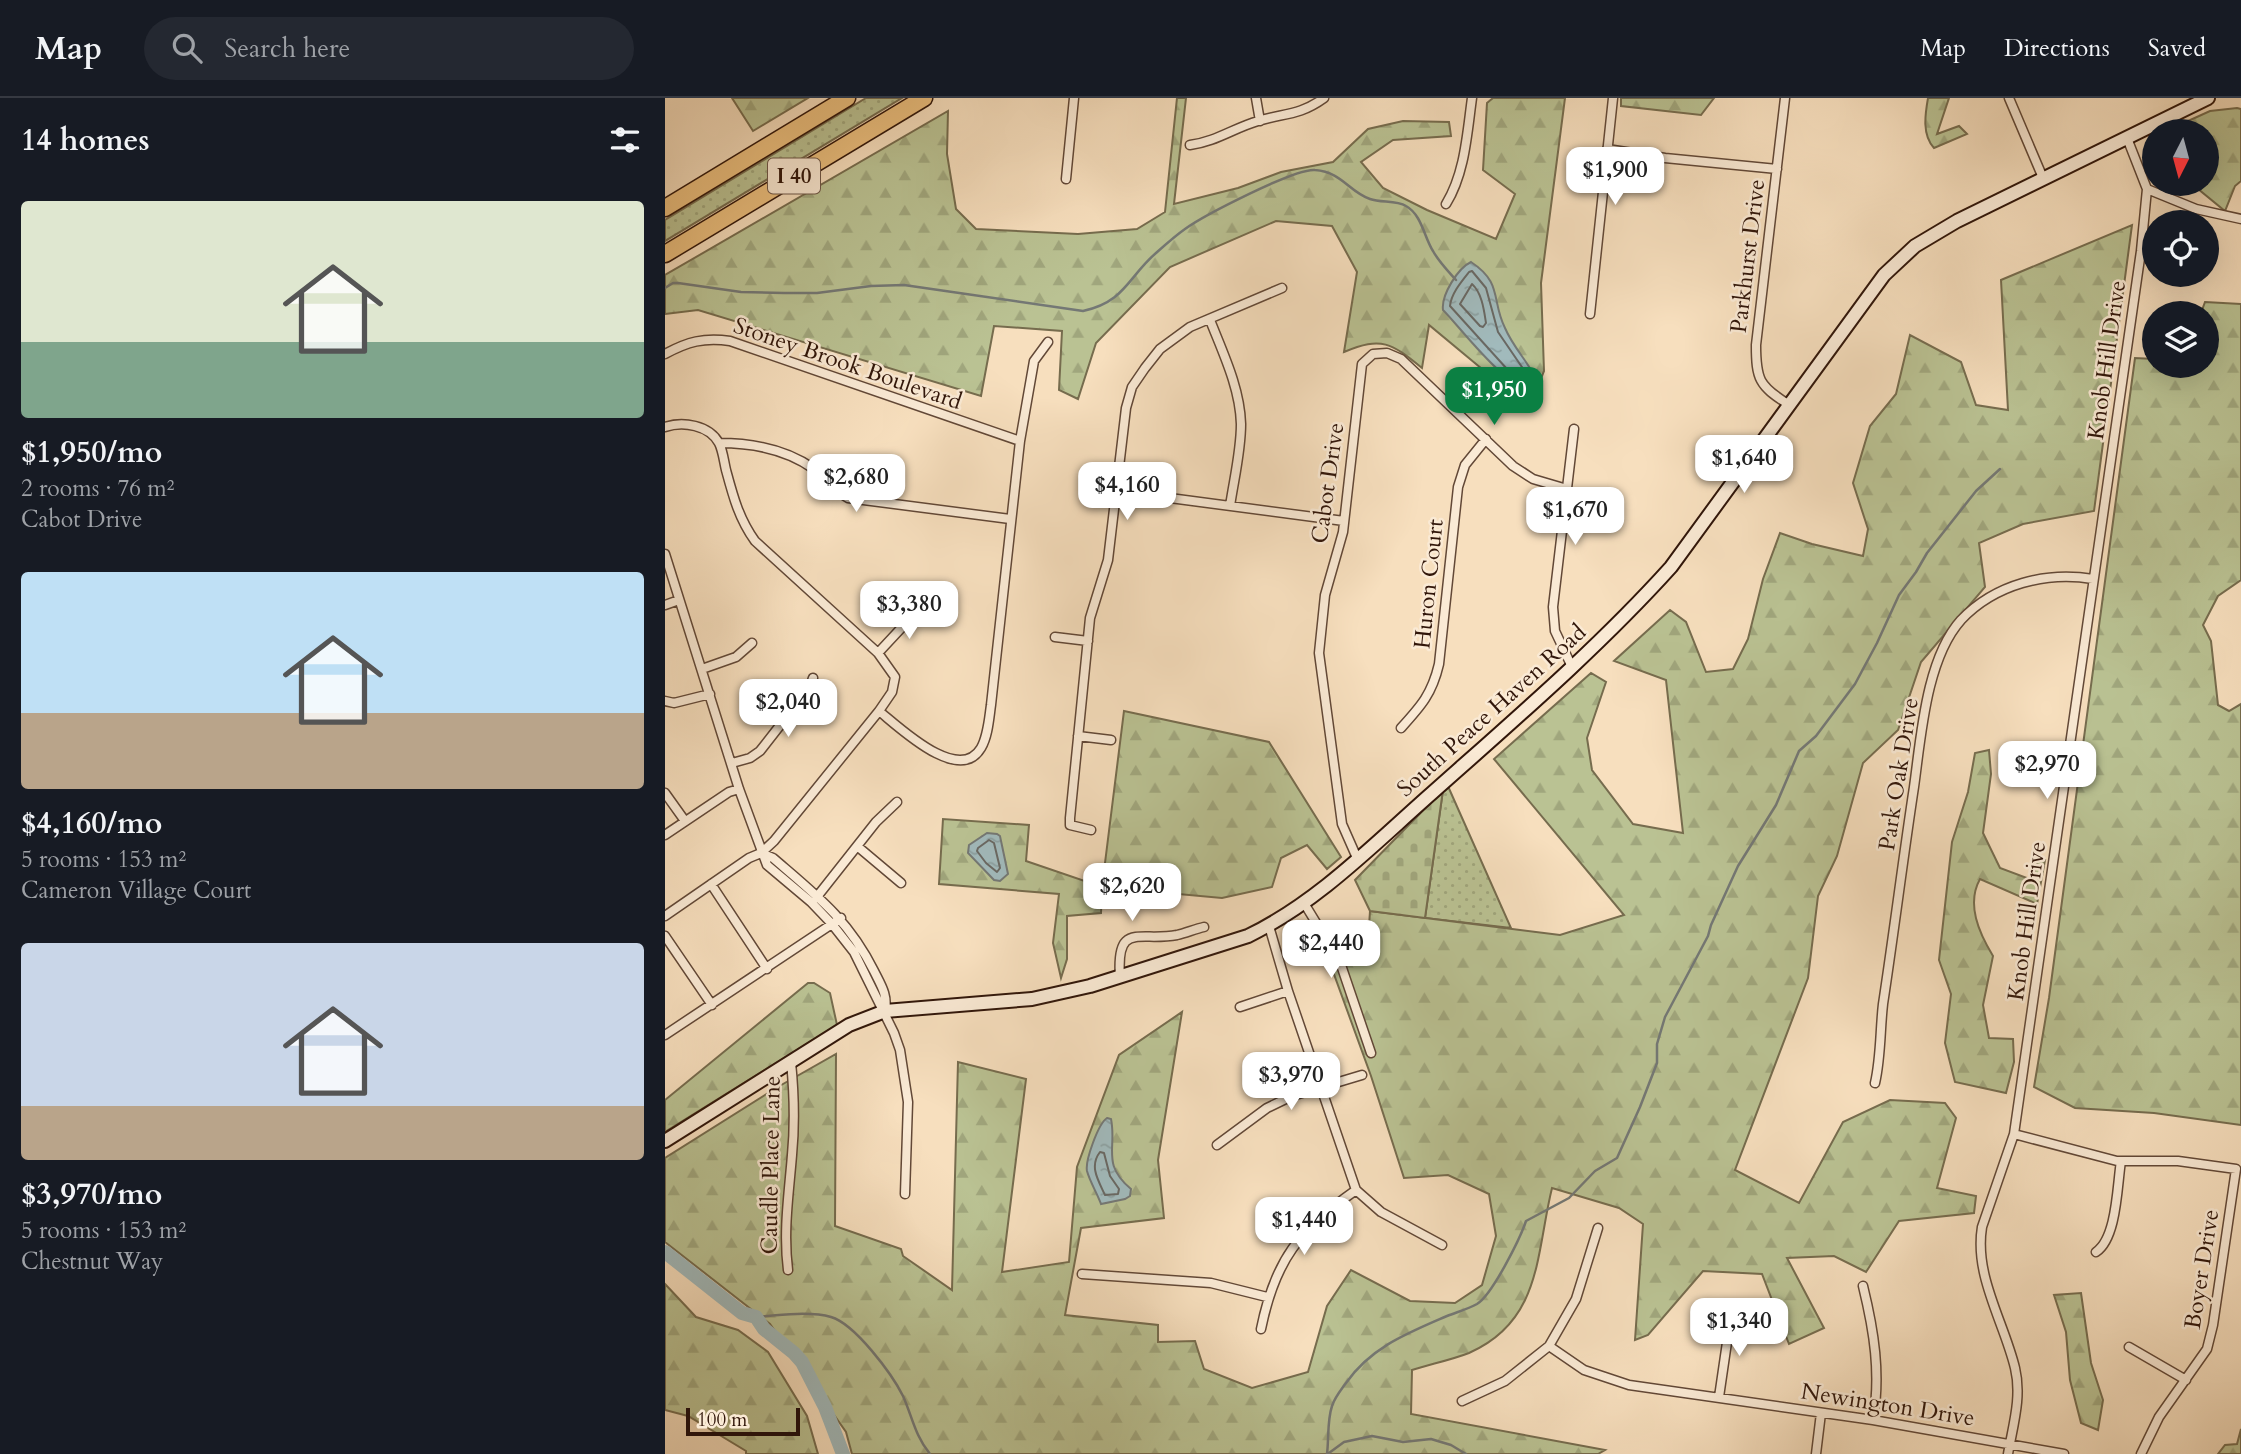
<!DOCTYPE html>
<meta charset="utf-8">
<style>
:root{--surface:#171b24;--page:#242831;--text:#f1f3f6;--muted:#9ea1a6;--line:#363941;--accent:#0b8043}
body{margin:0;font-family:Cardo,serif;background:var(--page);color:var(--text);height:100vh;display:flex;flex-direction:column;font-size:26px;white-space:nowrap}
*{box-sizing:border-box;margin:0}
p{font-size:23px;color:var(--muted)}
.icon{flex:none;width:38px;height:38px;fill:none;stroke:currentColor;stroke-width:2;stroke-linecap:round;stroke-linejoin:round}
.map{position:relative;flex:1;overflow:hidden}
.drawer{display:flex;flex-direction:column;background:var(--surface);width:665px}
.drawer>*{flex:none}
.needle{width:46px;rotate:186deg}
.tools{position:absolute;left:1477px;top:21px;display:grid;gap:14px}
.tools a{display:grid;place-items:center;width:77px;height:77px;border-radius:50%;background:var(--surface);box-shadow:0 7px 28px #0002;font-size:35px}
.scale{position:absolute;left:21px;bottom:18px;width:114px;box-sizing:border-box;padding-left:7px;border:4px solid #31160a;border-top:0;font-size:19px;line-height:24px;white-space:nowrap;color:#31160a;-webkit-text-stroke:5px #faead5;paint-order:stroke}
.price{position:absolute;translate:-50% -60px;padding:0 16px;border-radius:14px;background:#fff;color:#222;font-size:23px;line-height:46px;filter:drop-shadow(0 2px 4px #0008)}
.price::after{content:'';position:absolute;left:50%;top:42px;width:21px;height:16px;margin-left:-10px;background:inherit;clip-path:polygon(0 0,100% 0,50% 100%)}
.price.current{background:var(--accent);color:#fff}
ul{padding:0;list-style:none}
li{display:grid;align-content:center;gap:14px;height:371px;padding:0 21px}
li span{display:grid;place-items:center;height:217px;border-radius:7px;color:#555}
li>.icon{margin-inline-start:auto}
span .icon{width:126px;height:126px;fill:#fffc;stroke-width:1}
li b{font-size:30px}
h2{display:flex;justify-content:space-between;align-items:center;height:84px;padding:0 21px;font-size:30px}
header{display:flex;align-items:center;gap:42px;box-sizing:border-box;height:98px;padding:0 35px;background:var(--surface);border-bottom:2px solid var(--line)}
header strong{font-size:33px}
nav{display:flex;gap:38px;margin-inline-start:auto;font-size:24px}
.search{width:490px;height:63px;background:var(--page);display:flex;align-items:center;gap:18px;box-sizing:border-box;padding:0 24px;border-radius:38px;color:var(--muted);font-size:26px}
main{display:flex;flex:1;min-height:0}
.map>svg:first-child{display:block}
</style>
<header>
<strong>Map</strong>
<div class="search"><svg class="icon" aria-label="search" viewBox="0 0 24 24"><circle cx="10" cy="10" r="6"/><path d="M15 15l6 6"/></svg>Search here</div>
<nav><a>Map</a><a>Directions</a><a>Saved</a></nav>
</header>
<main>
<section class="drawer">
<h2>14 homes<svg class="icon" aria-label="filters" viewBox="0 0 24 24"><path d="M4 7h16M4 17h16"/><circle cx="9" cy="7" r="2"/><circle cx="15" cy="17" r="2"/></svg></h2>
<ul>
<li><span style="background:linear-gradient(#dfe7d0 65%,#7fa58c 0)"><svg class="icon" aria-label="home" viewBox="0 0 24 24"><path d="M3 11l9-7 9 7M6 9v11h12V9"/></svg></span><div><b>$1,950/mo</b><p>2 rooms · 76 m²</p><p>Cabot Drive</p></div></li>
<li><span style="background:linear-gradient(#bfe0f5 65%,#b9a48a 0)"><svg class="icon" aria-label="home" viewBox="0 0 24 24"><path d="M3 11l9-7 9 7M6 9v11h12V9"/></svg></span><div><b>$4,160/mo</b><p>5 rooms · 153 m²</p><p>Cameron Village Court</p></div></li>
<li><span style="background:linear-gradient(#c9d6e8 75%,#b9a48a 0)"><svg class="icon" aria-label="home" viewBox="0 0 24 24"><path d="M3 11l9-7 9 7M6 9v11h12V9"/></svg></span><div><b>$3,970/mo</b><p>5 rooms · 153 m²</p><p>Chestnut Way</p></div></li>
</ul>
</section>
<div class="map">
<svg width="1576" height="1356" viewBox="0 0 1576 1356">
<defs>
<pattern id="grass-dots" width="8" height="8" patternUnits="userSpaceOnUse" patternTransform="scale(1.75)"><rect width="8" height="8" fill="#bac293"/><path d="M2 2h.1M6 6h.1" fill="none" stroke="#a0a67d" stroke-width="1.8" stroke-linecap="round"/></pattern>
<pattern id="forest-firs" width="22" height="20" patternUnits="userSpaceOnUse" patternTransform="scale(1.75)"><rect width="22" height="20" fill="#bac293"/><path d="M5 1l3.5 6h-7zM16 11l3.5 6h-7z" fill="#a0a67d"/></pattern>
<pattern id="cemetery-stones" width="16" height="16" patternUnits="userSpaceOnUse" patternTransform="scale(1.75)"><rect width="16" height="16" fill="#bac293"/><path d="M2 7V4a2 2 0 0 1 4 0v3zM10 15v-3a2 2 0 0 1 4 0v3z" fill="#a0a67d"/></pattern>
<pattern id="water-ripples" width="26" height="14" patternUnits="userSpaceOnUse" patternTransform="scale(1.75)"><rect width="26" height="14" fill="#a1babc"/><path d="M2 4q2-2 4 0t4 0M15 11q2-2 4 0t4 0" fill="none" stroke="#8b9fa0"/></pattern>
</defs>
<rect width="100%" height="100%" fill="#f7dfbe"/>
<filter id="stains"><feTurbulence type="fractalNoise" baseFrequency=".00286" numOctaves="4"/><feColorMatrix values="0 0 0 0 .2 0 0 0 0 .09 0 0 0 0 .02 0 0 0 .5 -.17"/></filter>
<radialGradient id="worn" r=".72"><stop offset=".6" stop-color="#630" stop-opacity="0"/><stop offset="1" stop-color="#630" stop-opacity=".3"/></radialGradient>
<path fill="url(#grass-dots)" stroke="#766c4e" stroke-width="2" d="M201,0H237L0,143V122Z
M782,686L846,830L760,820L778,692Z"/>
<path fill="url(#forest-firs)" stroke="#766c4e" stroke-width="2" d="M67,0H143L88,33Z
M512,0H521L509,106L573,90L616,74L668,64L703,31L738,23L784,24L786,38L728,42L696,64L718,90L762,112L831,141L850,96L818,72L822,5L828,0H900L876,185L879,273L864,310L764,227L757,270C726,245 717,238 679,254L692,174L667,128L611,123L505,169L431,245L413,301L394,292L397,233L329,228L316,298L33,212L0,216V177L283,13L282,56L291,111L311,131L413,136L472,131L500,114Z
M956,0H1049L1036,17L956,8Z
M1263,0H1284L1272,36L1294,28L1302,36L1269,50C1257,37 1260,17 1263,0Z
M1572,10L1576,11V83L1570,88L1560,113L1527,86H1542V33H1501L1545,13Z
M1467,127L1429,413L1358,426L1314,445L1320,489L1256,564L1233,632L1198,665L1172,758L1153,798L1143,880L1070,1072L1134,1105L1178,1024L1225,1002L1280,1005L1291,1020L1272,1090L1311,1098L1309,1115L1234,1123L1201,1174L1169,1158L1122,1160L1159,1230L1124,1246L1097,1176L1038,1173L983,1237L970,1242L978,1126L954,1110L887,1090C871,1155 877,1223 804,1255C786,1262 766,1266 747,1272L746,1316L940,1352L933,1356H187L181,1334L105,1226L0,1144V1060L111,990L171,956L170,1128L236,1151L238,1158L287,1192L293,964L361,981L337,1174L404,1164L412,1069L454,957L517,914L493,1062L499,1120L416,1130L400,1217L493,1227V1244L530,1243L539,1271L587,1290L643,1274L662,1208L686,1172L745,1203L790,1205L817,1187L831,1138L824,1096L783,1077L739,1080L706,978L662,857L672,838L703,844L705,813L895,837L959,817L829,661L926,575L941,584L922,640L927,672L968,726L1018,735L1001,582L949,563L1005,512L1021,524L1041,574L1068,571L1083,541L1098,481L1115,435L1147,446L1198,458L1203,431L1188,385L1205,328L1231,296L1245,237L1296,264L1311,307L1343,312L1336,182Z
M1540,204L1576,206V482L1553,498L1538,527L1546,543L1553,607L1564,613L1576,606V1027L1489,1015L1410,1010L1369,989L1384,900L1470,260L1489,261V268H1542V215H1536Z
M459,613L604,644L676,759L662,771L642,747L616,760L607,789L557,800L437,789L436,815L402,818V861L396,880L388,845L394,796L274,786L278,721L364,727L361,763L437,789Z
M1324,652L1326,676L1318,735L1335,770L1367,782L1373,762H1380L1372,806L1315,781C1301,806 1314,835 1328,858L1318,907L1324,940L1348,941L1349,964L1341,995L1290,984L1280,945L1286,896L1274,862L1287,744L1303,694L1310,655Z
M143,885H149L165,895L172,927L0,1034V1002Z
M0,1186L31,1219L73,1232L103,1254L142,1318L153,1356H81V1353L23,1318L0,1312Z
M1416,1195L1426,1265L1438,1302L1433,1332L1416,1325L1405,1282L1401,1234L1389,1197Z
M1576,1331V1356H1553L1560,1347L1572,1346Z"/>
<path fill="url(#cemetery-stones)" stroke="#766c4e" stroke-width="2" d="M778,692L760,820L705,813L690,782Z"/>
<path fill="url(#water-ripples)" stroke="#747875" stroke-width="2" d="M806,164C838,185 826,202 840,230C848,249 863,264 872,282L873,286L869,291C844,295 796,230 778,212C776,197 793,170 806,164Z
M322,735L332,736L335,738L343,776L335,783L329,782L303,755L304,747Z
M442,1020L446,1021C452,1050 436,1066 466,1091L465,1098L460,1101L436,1106C432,1095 425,1084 422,1073C420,1063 433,1026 442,1020Z"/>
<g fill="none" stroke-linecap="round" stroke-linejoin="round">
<path stroke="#696863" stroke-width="2" d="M807,173L821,190L833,234L861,275L859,280L842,271L785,208C786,196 796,184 804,174Z
M807,186C817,195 819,212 821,225L818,229L815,228L795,206Z
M324,742L329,745L335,770L332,774L321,765L312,753L313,750Z
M435,1054L439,1055L445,1078L454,1091L453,1096L440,1097C433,1082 424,1068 435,1054Z"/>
<path stroke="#747875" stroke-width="2.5" d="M0,190L8,185H13L76,194L119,195H152L206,188L239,187L418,213C460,204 463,179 491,155C500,147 510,138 520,131C538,118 630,70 650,72C677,74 684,94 705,101C716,105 731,102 741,108C757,117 759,139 768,153C774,164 783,173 791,182
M91,1219C112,1217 146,1213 166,1219C190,1226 227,1276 238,1298C247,1318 250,1338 265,1356
M664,1355L679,1344L707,1338L738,1344L766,1341L786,1347L801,1356
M662,1356C664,1340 662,1323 667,1308C670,1299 676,1292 681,1285C706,1249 743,1235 782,1218C792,1214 803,1211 812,1206C827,1197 855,1141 861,1123L904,1100L930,1073L952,1060L975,1009L992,965V946L1000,919L1043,838L1046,827L1073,768L1111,707L1134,653L1151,638L1190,586L1212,545L1234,497L1251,474L1262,455L1311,393L1335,371"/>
<path stroke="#a1babc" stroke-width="14" d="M0,1154L77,1215L91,1219L99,1231L129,1255L137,1264L160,1309L178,1356"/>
<g stroke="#624837" stroke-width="11">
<path id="minor" d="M591,0L595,23
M1120,0L1091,247C1091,281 1094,288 1123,306
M1344,0L1378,80
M525,47C550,44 569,30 593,23C619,15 634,18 659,0
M942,51L1000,60L1112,71
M401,81L409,0
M1482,91L1531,111L1576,121
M781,106C800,75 802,36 807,0
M925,216L948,0
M545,222C558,255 575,290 576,326C576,353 569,381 565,408
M0,256C22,244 39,239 65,243L355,343
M0,329C18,323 44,327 54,345C58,353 59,364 61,372C68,398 74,421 90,443L213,555L230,579L227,594L214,613L109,743L96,755L84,760L0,818
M54,345C88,345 121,351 149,371C162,380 170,393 183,400L345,421
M452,393L679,423
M0,456L74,691L102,767L146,804L167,826L189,854L229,935L235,952L243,1004L240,1096
M0,507L14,502
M390,539L423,543
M213,555L254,511
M907,569L890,533L888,509L909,331
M37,571L71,559L87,545
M0,603L9,605L45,596
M214,613C234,629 294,687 316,650C323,638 324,621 326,607L355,343L369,263L383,244
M736,630C756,608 767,596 774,566L793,389L800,367L821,341
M413,638L446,642
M67,665L85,660L95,653L145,589L148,580
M0,695L20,723
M426,732L405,727V720L425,520L443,462L461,310L467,289L480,270L495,251L525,229L617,190
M0,737L64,694L74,691
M192,748L236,785
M96,755L108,760C151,797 183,821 209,873C216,887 223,897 220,913
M692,760L677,726L654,555L660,497L678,434L697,266L708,256L722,255L736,261L848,368L868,381L902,391
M46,786L102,871
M151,800L211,724L232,704
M639,805L675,864L706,955
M604,828L623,893L691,1092L716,1114L777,1147
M0,838L47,907
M455,879C451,823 474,844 512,837C521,835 530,831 539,829
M575,909L623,893
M0,937L176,820
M1210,985C1216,959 1215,932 1218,906C1229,834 1238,761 1249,689C1256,639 1261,561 1296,522C1330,486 1382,473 1428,481
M1349,1036L1452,1063H1513L1571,1071L1548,1227L1542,1251L1494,1319L1476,1356
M552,1047L602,1010L627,998L697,977
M1431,1154C1452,1140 1452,1088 1456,1063
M123,1172C118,1133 124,1095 127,1057C130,1026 129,994 126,964
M417,1176L546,1185L602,1199
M1198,1188C1209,1233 1216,1276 1208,1322
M596,1231C610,1162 634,1132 691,1092
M884,1248L919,1272L964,1287L1208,1322L1399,1356
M1464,1249L1521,1282
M1054,1299L1066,1217
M797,1303L840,1283L884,1248L911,1201L933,1130
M1151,1356L1156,1315
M1343,1356C1348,1327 1357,1299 1350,1270C1339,1224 1309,1178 1317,1129L1349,1036L1476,153L1482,91L1462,40"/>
</g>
<g stroke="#31160a" stroke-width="16">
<path id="secondary" d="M0,1043L184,927L220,913L367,901L425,888L583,838C653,804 709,746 767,695C849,622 933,550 1006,469L1219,177L1250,148L1292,123L1543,0"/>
</g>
<g stroke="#31160a" stroke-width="19">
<path id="motorway" d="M0,110L182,0
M0,156L259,0"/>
</g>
<use href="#minor" stroke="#faead5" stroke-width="8"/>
<use href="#secondary" stroke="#faead5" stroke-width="12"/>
<use href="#motorway" stroke="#ecc07f" stroke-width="16"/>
</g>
<g text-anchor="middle" stroke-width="5" stroke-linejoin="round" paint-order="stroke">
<rect fill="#faead5" stroke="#6d5647" stroke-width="2" x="103" y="60.5" width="52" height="35" rx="5"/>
<g font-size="21" font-weight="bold" fill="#31160a">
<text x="129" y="85">I 40</text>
</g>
<g font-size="23" fill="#31160a" stroke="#faead5">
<text transform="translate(1082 158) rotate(-83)" y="8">Parkhurst Drive</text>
<text transform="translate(1441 262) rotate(-82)" y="8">Knob Hill Drive</text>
<text transform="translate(183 265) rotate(19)" y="8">Stoney Brook Boulevard</text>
<text transform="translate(662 385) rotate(-82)" y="8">Cabot Drive</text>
<text transform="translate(763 486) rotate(-84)" y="8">Huron Court</text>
<text transform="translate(826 612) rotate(-42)" y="8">South Peace Haven Road</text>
<text transform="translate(1233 676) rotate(-81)" y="8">Park Oak Drive</text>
<text transform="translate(1361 823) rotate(-82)" y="8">Knob Hill Drive</text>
<text transform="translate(105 1067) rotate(-89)" y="8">Caudle Place Lane</text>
<text transform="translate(1536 1171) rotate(-81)" y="8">Boyer Drive</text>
<text transform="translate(1223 1306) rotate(9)" y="8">Newington Drive</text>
</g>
</g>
<rect width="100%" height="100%" filter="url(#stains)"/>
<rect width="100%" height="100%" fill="url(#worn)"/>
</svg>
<div class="tools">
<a><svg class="needle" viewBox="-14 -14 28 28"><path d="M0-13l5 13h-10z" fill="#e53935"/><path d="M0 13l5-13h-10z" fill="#9ea1a6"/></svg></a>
<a><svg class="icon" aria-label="locate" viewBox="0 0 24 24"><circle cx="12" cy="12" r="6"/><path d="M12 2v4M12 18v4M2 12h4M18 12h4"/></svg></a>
<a><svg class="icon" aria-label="layers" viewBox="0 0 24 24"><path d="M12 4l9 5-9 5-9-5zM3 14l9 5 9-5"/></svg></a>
</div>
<div class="scale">100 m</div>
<b class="price" style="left:950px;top:109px">$1,900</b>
<b class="price current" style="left:829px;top:329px">$1,950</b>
<b class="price" style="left:1079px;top:397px">$1,640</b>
<b class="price" style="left:191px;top:416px">$2,680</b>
<b class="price" style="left:462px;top:424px">$4,160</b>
<b class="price" style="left:910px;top:449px">$1,670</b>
<b class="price" style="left:244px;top:543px">$3,380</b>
<b class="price" style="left:123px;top:641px">$2,040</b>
<b class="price" style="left:1382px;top:703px">$2,970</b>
<b class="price" style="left:467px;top:825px">$2,620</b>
<b class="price" style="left:666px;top:882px">$2,440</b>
<b class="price" style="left:626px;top:1014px">$3,970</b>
<b class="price" style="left:639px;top:1159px">$1,440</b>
<b class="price" style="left:1074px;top:1260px">$1,340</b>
</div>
</main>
